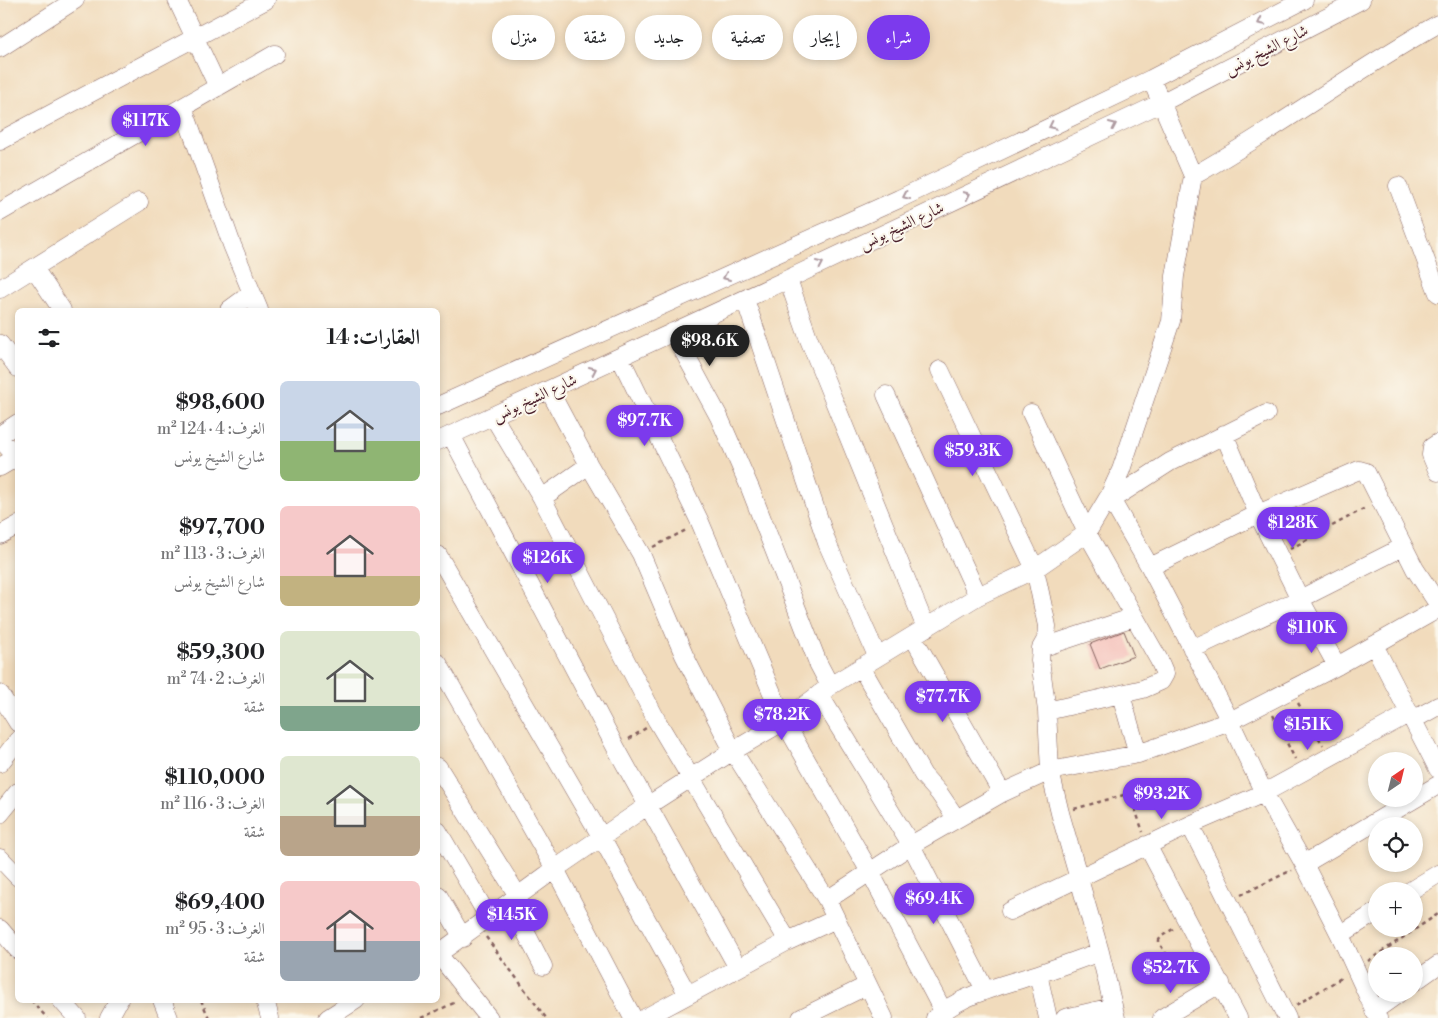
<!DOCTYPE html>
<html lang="ar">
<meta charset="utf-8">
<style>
:root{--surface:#fff;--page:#f6f6f6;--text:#202124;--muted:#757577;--accent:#7c3aed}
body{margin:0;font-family:"Libre Bodoni",Amiri,serif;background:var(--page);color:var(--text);direction:rtl;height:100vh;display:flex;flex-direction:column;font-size:19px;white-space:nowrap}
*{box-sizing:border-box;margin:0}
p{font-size:16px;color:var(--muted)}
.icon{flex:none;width:28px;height:28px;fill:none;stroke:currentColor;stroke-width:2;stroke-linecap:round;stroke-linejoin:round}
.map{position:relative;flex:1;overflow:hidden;direction:ltr}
.panel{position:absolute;left:15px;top:308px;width:425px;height:695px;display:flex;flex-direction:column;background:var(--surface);border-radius:8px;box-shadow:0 2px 8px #0003;direction:rtl}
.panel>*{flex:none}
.banner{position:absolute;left:455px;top:15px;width:475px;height:45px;direction:rtl;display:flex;gap:10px}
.needle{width:32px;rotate:35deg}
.tools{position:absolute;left:1368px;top:752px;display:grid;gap:10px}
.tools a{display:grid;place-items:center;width:55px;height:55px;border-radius:50%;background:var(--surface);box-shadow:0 2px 8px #0003;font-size:25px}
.price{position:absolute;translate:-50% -42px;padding:0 11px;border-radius:18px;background:var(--accent);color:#fff;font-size:16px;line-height:32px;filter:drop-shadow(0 1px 2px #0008)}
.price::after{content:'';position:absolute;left:50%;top:30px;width:15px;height:11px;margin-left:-8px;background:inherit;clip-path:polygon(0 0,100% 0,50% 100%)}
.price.active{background:#222;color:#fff}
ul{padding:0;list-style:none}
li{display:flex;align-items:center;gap:15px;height:125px;padding:0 20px}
li span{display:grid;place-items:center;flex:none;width:140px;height:100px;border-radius:8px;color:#555}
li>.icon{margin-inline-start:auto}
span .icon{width:60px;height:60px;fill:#fffc;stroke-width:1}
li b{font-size:21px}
h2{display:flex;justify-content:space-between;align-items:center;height:60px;padding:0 20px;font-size:21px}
.chip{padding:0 18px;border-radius:22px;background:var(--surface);box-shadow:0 2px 8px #0003;font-size:18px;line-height:45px}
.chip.active{background:var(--accent);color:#fff}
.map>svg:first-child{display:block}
</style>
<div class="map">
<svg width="1438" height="1018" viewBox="0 0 1438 1018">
<rect width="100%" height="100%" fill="#fbf7ec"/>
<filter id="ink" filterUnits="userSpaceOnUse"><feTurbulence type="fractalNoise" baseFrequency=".02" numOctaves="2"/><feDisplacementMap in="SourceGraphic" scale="10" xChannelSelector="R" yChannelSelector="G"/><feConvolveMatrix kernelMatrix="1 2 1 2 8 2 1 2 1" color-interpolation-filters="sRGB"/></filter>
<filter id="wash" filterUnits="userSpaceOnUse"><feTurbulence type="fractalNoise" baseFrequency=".0096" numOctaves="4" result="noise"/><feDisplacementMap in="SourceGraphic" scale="20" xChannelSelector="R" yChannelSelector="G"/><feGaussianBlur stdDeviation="1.12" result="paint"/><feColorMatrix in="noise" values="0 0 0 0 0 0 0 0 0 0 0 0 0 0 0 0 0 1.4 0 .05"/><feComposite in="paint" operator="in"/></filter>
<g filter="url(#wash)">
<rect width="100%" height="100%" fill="#f1dbbc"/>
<g id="blocks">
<path fill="#f2a4a0" d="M1124,631L1134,656L1100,669L1090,644Z"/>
</g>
</g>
<g filter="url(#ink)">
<use href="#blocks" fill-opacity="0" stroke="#84615e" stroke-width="1"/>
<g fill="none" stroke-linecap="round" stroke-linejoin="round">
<g stroke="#84615e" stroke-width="19">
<path id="minor" d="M177,0L218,87
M0,48L75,0
M183,107L232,245L259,310
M0,141L266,0
M1193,176C1277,129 1354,71 1438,24
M1398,186L1438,293
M0,212L275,54
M34,268L62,310
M788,279L808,337L926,628
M0,289L139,202
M745,299L827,543L877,656
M229,310L252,293
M673,332L719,417L750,488L818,663L830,686
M0,344L18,368
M620,357L700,522L784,721L870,872L943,1011
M940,370L1035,569L1047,626L1046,639L1041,648L1040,660L1047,711L1050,771L1060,813L1100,952L1116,1018
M549,390L589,465L641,554L684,655L733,751L827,900L884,1018
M886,395L978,596
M438,406L899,199L1151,79L1304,0
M1031,413L1087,533L1159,660L1165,674L1161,681L1143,689L1047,711
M493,416L542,498L657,721L788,941
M1224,434L1258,514L1300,599L1337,666
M0,435L18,423
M451,435L616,748L738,968
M0,439L18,458
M438,441L788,279L1161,103L1361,0
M1438,443L1432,447L1431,455L1438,472
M0,467L17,457
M1109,496L1150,567L1230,721L1264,793L1304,864L1340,935L1378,1018
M542,498L589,465
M1111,500L1170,462L1266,414
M0,535L18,525
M438,555L602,838L688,995
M1150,567L1258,514L1359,470L1366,472L1415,569L1438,604
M913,637L1002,793
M1374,645L1438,769
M1041,648L1134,617
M1192,649L1300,599L1403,547
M438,663L555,869L633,1018
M861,667L923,775L939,793L956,818
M0,694L18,723
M819,694L911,845L985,990
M1121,695L1138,754
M1413,720L1438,706
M0,763L18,740
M438,767L518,896
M0,814L18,792
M1190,825L1287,1018
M438,831L489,918
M1147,845L1238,1018
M0,858L18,877
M1304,864L1438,785
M1410,891L1438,874
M438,895L463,938
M827,900L911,845L1002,793L1050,771L1138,754L1230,721L1337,666L1438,609
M510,902L543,966
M1010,911L1190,825L1264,793L1410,713
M0,929L18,950
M1340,935L1376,912
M438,954L555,869L647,806L733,751L784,721L830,686L978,596L1035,569L1087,533L1109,496L1121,470L1171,321L1175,276L1193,176L1151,79
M438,954L489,1018
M1038,974L1048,1018
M1414,982L1438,965
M61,1000L77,1018
M162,1000L169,1018
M265,1000L270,1018
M1374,1011L1398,994
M109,1018L119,1000
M328,1018L356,1000
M645,1018L788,941L836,919
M801,1018L868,985
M935,1018C964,993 1003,985 1038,974C1059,967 1080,959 1100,952
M1065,1018L1112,1007
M1162,1018L1221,983"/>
</g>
<path stroke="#84615e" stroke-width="2.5" stroke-dasharray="4 4" stroke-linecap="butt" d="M653,547L688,529
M1290,549L1367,507
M1298,703L1323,745
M1273,715L1295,759
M629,739L646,728
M1074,809L1127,794L1131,797L1143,832
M1241,895L1292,870
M1173,929L1162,936L1159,940V943L1187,985
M486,937L546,1018
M1368,961L1438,914
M31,1000L47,1018
M201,1000L209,1018
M1296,1005L1343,977
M421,1018L456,1002"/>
<use href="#minor" stroke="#fff" stroke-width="18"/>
</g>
<defs><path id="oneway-chevron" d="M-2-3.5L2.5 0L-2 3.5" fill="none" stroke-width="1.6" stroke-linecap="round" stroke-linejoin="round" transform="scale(1.25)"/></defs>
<g stroke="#ae9aa0">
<use href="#oneway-chevron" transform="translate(1261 22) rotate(153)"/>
<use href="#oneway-chevron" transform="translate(1113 125) rotate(-25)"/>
<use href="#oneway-chevron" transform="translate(1052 126) rotate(154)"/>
<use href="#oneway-chevron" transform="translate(967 195) rotate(-25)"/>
<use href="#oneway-chevron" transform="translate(906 196) rotate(155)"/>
<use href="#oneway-chevron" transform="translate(820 264) rotate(-25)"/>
<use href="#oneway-chevron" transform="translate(726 277) rotate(156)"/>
<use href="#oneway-chevron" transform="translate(593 370) rotate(-25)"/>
</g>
</g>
<g text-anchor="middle" stroke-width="4" stroke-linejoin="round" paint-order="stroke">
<g font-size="16" fill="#4a1f2b" stroke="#fbf7ec">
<text transform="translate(1266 49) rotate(-27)" y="6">شارع الشيخ يونس</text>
<text transform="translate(901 225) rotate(-25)" y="6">شارع الشيخ يونس</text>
<text transform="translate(534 397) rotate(-25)" y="6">شارع الشيخ يونس</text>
</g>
</g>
</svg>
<div class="tools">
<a><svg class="needle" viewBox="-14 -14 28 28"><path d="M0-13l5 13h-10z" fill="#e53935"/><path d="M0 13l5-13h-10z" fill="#757577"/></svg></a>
<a><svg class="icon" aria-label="locate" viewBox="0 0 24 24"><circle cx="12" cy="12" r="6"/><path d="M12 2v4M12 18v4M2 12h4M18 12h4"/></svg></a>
<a>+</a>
<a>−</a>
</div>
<b class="price" style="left:146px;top:147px">$117K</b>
<b class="price active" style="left:710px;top:367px">$98.6K</b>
<b class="price" style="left:645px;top:447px">$97.7K</b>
<b class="price" style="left:973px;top:477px">$59.3K</b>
<b class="price" style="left:1293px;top:549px">$128K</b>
<b class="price" style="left:548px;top:584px">$126K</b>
<b class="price" style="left:1312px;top:654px">$110K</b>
<b class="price" style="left:943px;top:723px">$77.7K</b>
<b class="price" style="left:782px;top:741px">$78.2K</b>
<b class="price" style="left:1308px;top:751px">$151K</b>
<b class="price" style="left:1162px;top:820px">$93.2K</b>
<b class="price" style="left:934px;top:925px">$69.4K</b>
<b class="price" style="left:512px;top:941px">$145K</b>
<b class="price" style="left:1171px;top:994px">$52.7K</b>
<div class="banner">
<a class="chip active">شراء</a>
<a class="chip">إيجار</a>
<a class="chip">تصفية</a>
<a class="chip">جديد</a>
<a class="chip">شقة</a>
<a class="chip">منزل</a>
</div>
<section class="panel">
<h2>العقارات: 14<svg class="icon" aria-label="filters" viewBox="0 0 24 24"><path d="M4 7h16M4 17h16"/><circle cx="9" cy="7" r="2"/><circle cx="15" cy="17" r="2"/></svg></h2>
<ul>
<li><span style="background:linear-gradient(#c9d6e8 60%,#8fb573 0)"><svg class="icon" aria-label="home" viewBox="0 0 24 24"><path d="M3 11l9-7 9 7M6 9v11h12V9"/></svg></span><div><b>$98,600</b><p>الغرف: 4 · 124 m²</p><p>شارع الشيخ يونس</p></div></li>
<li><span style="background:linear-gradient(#f6c9c9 70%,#c2b280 0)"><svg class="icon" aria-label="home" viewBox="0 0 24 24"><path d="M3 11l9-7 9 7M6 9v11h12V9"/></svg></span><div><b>$97,700</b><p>الغرف: 3 · 113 m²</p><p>شارع الشيخ يونس</p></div></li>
<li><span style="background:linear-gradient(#dfe7d0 75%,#7fa58c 0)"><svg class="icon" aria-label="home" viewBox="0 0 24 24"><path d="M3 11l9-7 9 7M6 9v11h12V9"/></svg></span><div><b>$59,300</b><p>الغرف: 2 · 74 m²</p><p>شقة</p></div></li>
<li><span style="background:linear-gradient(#dfe7d0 60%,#b9a48a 0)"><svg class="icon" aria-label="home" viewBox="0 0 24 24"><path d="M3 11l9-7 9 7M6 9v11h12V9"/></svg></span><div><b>$110,000</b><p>الغرف: 3 · 116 m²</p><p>شقة</p></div></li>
<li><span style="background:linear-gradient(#f6c9c9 60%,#9aa5b1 0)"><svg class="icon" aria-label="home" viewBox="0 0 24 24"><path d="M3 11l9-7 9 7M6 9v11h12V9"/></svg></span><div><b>$69,400</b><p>الغرف: 3 · 95 m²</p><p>شقة</p></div></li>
</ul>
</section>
</div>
